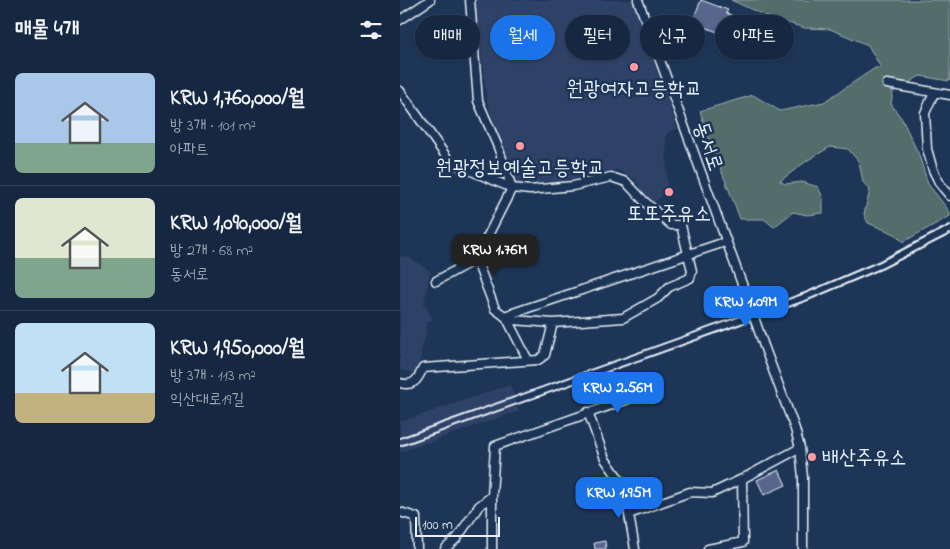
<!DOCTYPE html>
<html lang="ko">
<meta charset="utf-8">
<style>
:root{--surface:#162841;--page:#23344c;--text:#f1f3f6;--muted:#9ea6b1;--line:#35445a;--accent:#1a73e8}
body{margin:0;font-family:"Indie Flower","Poor Story",sans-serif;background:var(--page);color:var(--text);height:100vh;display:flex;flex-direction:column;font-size:19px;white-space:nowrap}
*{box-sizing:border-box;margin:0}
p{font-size:16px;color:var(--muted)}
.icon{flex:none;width:28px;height:28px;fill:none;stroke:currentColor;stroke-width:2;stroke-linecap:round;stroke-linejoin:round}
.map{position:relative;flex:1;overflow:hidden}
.details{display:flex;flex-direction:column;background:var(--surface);width:400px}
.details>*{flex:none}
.hud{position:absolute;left:15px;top:15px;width:460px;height:45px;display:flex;gap:10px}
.scale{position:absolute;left:15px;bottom:12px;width:85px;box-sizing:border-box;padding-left:5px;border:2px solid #e8f1f8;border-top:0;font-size:14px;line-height:18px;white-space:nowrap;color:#e8f1f8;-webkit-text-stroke:4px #1d3557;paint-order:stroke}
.price{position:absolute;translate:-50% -42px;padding:0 11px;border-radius:10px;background:var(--accent);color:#fff;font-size:16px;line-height:32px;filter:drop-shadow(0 1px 2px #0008)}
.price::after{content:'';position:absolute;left:50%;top:30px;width:15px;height:11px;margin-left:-8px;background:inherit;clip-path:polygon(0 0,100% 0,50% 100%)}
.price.active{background:#222;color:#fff}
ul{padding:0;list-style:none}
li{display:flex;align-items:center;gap:15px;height:125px;padding:0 15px}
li+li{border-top:1px solid var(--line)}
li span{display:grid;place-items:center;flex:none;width:140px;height:100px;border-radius:8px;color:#555}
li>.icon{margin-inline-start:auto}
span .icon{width:60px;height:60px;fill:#fffc;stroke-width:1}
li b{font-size:21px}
h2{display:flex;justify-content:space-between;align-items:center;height:60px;padding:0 15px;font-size:21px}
.tag{padding:0 18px;border-radius:22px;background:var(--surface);box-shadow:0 1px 4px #0004,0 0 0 1px var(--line);font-size:18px;line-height:45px}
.tag.active{background:var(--accent);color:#fff}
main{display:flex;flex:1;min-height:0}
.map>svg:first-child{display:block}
</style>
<main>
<section class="details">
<h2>매물 4개<svg class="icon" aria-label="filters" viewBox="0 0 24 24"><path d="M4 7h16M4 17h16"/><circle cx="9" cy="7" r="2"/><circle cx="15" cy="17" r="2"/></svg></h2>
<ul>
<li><span style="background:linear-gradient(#a9c7e8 70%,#7fa58c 0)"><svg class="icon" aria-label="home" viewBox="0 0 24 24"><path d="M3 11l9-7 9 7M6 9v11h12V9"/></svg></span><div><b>KRW 1,760,000/월</b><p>방 3개 · 101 m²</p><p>아파트</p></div></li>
<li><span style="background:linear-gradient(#dfe7d0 60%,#7fa58c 0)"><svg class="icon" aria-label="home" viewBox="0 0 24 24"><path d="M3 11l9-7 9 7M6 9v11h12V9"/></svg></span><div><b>KRW 1,090,000/월</b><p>방 2개 · 68 m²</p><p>동서로</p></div></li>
<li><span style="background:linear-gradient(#bfe0f5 70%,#c2b280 0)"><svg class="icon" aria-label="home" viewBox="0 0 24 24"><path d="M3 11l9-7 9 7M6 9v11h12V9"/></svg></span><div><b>KRW 1,950,000/월</b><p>방 3개 · 113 m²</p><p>익산대로19길</p></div></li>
</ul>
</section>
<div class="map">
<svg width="550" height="549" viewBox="0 0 550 549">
<rect width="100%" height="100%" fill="#1d3557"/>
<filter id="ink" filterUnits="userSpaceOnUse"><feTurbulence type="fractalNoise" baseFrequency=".02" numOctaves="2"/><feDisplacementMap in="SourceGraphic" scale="10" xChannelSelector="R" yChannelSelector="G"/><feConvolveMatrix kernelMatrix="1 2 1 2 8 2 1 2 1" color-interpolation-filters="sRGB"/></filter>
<g filter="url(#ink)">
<path fill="#2f4367" d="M74,0H233L277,128L266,134L267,190L255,202L244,196L235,179L217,170L156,182L113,184L87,101Z
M0,256L10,258L30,271L24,304L33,319L26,323V337L24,339L17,374L0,370Z
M110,385L119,411L0,452V422Z"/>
<path fill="#536d6a" stroke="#9eafb1" d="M331,0H550V80L549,81L520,76L493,92L491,104L502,119L519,155L528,184L550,212V216L503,242L495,234L468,223L464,214L470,190L463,182L459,162L448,149L430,147L408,160L380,181L385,184L402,182L418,187L423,198V213L407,215L393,212L374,227L364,219H340C327,183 311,148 300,111L353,95L380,111L424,102L475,68H481L468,45L430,29L405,28L368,17Z"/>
<path fill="#59658d" stroke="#e8f1f8" d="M301,0L328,10L326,13L358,26L347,54L321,44L325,35L292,22Z
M379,470L386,485L364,495L357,480Z
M205,541L206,549H195L194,543Z"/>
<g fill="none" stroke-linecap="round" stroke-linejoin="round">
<g stroke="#e8f1f8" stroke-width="11">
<path id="minor" d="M70,0L78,101L98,147L112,188L76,259L95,309L106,317L128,360
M238,0L349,303
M0,20L30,0
M487,84L550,95
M0,91L50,162L112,188L130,190L173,186L211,177L226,182L243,200L271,225H281L292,271L290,278L269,287L258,298L223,318L153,323L145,355L138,360L23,368C18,379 14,387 0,383
M534,93L525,113L527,149L533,170L540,184L550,196
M36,281L76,259
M104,316L325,242
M106,317L113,320L153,323
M364,346L395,429L400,448L403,478V549
M188,412L205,459L224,486L235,549
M0,512L16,517L17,549
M229,514L290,492L312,493L342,479L400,448
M45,549L57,538L79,506L92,496
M92,549V496L95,446L240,395
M308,549L343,542L342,479"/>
</g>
<use href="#minor" stroke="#1d3557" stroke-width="8"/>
<path stroke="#e8f1f8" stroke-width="2" d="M0,438L405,293L480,261L550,225
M0,446L408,300L483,268L550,234"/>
<g stroke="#e8f1f8" stroke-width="11" stroke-linecap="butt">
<path id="minor-bridge" d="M349,303L364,346"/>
</g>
<use href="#minor-bridge" stroke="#1d3557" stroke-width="8"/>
</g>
</g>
<g fill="#ff9aa2" stroke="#1d3557" stroke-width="2">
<circle cx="234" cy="67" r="5"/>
<circle cx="120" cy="146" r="5"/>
<circle cx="269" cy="192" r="5"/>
<circle cx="412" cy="457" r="5"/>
</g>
<g text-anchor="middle" stroke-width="5" stroke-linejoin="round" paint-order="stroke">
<g font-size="21" fill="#e8f1f8" stroke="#1d3557">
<text x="234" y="95">원광여자고등학교</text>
<text x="120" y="174">원광정보예술고등학교</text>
<text x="269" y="220">또또주유소</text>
<text x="422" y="464" text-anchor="start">배산주유소</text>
</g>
<g font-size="21" fill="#e8f1f8" stroke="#1d3557">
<text transform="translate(309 146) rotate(71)" y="7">동서로</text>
</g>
</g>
</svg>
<div class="scale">100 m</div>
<b class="price active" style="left:95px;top:276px">KRW 1.76M</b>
<b class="price" style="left:346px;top:328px">KRW 1.09M</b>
<b class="price" style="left:218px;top:414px">KRW 2.56M</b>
<b class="price" style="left:219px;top:519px">KRW 1.95M</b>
<div class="hud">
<a class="tag">매매</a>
<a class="tag active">월세</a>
<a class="tag">필터</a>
<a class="tag">신규</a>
<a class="tag">아파트</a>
</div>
</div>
</main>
